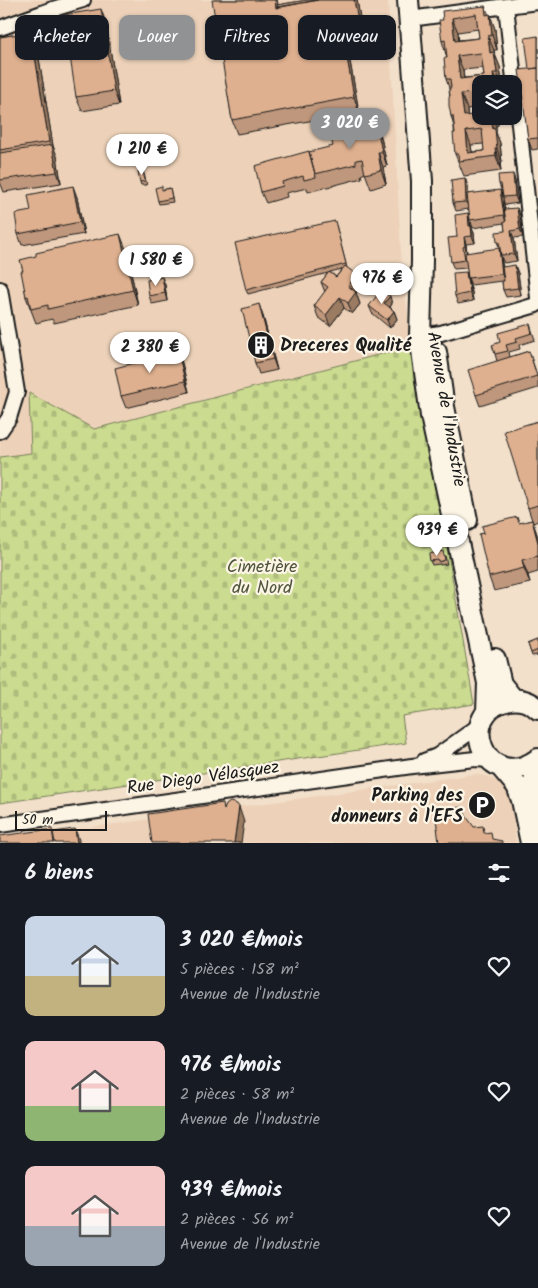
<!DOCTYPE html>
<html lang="fr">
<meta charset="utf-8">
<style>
:root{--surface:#171b24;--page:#242831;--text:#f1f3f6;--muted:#9ea1a6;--accent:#919294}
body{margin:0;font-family:Kalam,sans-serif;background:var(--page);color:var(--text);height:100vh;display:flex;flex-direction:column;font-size:19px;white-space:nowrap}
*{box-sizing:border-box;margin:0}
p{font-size:16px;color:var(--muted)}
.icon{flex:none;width:28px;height:28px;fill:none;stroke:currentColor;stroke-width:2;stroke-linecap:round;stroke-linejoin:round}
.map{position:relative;height:843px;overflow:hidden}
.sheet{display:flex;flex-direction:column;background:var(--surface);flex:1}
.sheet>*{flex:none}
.banner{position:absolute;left:15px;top:15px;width:509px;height:45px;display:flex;gap:10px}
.fabs{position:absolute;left:472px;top:75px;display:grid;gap:10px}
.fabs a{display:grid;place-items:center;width:50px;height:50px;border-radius:10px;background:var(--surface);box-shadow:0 1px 4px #0004;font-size:25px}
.scale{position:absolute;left:15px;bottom:12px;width:92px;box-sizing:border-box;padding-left:5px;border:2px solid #1c1c1c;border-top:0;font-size:14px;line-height:18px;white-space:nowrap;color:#1c1c1c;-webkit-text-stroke:4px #fcf5e5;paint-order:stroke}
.price{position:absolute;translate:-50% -42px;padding:0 11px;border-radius:18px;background:#fff;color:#222;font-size:16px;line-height:32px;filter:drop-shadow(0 1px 2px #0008)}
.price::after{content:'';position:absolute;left:50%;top:30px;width:15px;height:11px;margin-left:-8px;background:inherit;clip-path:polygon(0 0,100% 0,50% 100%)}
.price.current{background:var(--accent);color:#fff}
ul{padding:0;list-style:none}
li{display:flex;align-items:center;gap:15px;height:125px;padding:0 25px}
li span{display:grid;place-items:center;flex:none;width:140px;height:100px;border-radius:10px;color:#555}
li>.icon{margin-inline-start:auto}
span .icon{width:60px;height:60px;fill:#fffc;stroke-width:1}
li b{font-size:21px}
h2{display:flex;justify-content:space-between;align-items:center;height:60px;padding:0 25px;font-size:21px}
.tag{padding:0 18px;border-radius:10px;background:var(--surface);box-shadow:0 1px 4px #0004;font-size:18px;line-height:45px}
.tag.current{background:var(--accent);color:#fff}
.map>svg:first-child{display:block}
</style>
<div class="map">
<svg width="538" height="843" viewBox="0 0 538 843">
<defs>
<pattern id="cemetery-stones" width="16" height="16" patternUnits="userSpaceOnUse" patternTransform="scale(1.25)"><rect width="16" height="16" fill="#cbdc90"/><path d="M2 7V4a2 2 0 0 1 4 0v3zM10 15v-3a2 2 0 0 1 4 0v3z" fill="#aebc7c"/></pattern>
</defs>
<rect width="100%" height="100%" fill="#f3e0cb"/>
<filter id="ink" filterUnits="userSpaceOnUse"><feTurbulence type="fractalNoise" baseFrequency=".02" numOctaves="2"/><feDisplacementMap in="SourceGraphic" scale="10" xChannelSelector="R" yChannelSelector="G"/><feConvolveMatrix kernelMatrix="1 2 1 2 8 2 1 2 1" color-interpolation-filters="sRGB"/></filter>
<g filter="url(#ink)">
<path fill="#edd2b9" d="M0,0H388L402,270L412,346L93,429L30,393L31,453L0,457Z
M476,774L486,776L499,781L507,789L512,803L516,843H0V838L107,825Z"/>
<path fill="url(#cemetery-stones)" stroke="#747c56" d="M412,346L474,704L402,716L406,743L0,803V457L31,453L29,393L94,429Z"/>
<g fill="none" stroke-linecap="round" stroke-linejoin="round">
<g stroke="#1c1c1c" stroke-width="18">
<path id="street" d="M538,2L506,6L538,298
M410,19L506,6
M0,28L53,9L83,0
M0,289L17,392L9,418L0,431
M420,336L441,333L536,305L538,300
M424,761L437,756L480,725
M0,825L412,766L475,759L490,760"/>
</g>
<g stroke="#1c1c1c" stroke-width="24">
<path id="secondary" d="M408,0L422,181V261L420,336L431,416L488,683L487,712
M436,352L444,407L467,520
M495,659L501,684L513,699
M538,709C531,702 520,698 510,700C453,709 484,798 538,759
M500,766L517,786L522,800L531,843
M536,817L532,798L534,783L538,759"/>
</g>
<use href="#street" stroke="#fcf5e5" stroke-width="14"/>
<use href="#secondary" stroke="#fcf5e5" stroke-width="20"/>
</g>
<path fill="#bf977b" stroke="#1c1c1c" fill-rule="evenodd" d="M214,0H277L278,5L307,0H357L363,36L346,39L359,112L237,134L232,120Z
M485,6L495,29L497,50H494V52L500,67L502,84H481V116H497L498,125L496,126V133L500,143L502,163H500L501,171L464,176L455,154L454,127L451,116L449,88L446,79L447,58L442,41L443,20ZM478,29L479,38L458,40V32ZM483,68L484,76L464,78L463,70ZM479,107L480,114L467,116V109ZM484,144V151L472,152L471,145Z
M106,23L119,105L82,111L76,97Z
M31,32L37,46L53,146L57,156L61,183L4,192L0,182V37Z
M538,36V149L532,150L528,139Z
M376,123L381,137L387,166L383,167L386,184L371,189L365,173L361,175L362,178L308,192L307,188L286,193L287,197L266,203L261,192L333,146Z
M144,174L147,185H141L140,182Z
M513,174L515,181L518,203L505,205L503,200L505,209L520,215L523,237L514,238L517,261L504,263L501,257L503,267L518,273L521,295L506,297L503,290L502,281L471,285L468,278L467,268L454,269L451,262L457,237L470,219L469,209L456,211L453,203L465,178L468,186V194L502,195V192L499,184ZM471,222L473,228L504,223L505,231L497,242L500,249L501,254L467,253L466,244L475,243L474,233L471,226Z
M170,188L173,202L159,204L158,201L163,190Z
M77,197L84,234L22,245L18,234L31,211Z
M336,225L347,268L357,275L361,287L356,293L360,304L352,314L344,308L330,326L318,317L314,306L325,292L321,282L328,273L248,294L246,290ZM342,269L336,277L330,272Z
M126,249L138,305L54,323L52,319L36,323L26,297L23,271Z
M466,272L472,292L473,301L458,304L455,296Z
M162,277L165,285L167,301L152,304L149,296Z
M392,304L390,307L394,311L397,319L390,328L372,313L369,306Z
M263,316L277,370L259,374L255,363Z
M530,324L535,340L519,345L520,349L509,352L510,357L529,351L538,378V388L480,406L476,395L497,361L495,354L500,342Z
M182,363L189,392L126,408L121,396Z
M538,421V521L533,523L538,537V572L528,575L530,583L494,591L489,577L520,523L532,520L528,508Z
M445,555L447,564L440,565V564L432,565L430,561Z
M538,640V655L532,656L528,644Z"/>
<path fill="#9b7b64" stroke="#1c1c1c" d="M275,0H277L280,14L276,8Z
M354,0H357L363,36L358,21Z
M101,9L106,23L119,105L114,91Z
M490,14L495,29L497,50L492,35Z
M452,18L458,32L460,55L455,41Z
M341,24L346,39L359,112L354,97Z
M31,32L37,46L53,146L57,156L61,183L57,172L54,155L49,142Z
M488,36L494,50L496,67L490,53Z
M494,52L500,67L502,84H501L497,73Z
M457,56L463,70L465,93L460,79Z
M493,73L497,84H494V82Z
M461,94L467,109L469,131L464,116Z
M491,116H492L496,126V133L500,143L502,163L497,149L493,129Z
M495,116H497L498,125Z
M376,123L381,137L387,166L382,152Z
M466,131L471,145L473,159L468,153Z
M495,148L500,163L501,171L496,156Z
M378,152L383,167L386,184L381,170Z
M513,174L515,181L518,203L515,196Z
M465,178L468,186L469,209L466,202Z
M73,186L77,197L84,234L80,222Z
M500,190L503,197L506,223L504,215Z
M517,208L520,215L523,237L520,229Z
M468,213L470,221L472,234L469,226Z
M471,226L474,233L475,243L472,236Z
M511,231L514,238L517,261L514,254Z
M120,234L126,249L138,305L133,290Z
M464,237L466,244L467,254L465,246Z
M499,248L501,256L504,281L502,274Z
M515,265L518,273L521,295L518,288Z
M466,272L468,279L470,292L468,285Z
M357,275L361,287L356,293L360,304L352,314L348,303V286Z
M162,277L165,285L167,301L165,293Z
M469,285L472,292L473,301L470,293Z
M390,296L392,304L387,311L384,303Z
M340,297L344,308L330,326L326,315Z
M259,304L263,316L277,370L273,359Z
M394,311L397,319L390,328L387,320Z
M178,352L182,363L189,392L185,381Z
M532,520L538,537V543Z
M522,560L528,575L530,583L524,568Z
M239,807L244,822L241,843H234Z
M75,829L79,840V843H77Z"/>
<path fill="#deb08f" stroke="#1c1c1c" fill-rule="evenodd" d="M212,0H275L276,8L318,0H354L358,21L341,24L354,97L232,120Z
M307,0H318L278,7L277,5Z
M485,6L486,15L490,14L492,35L488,36L490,53L494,52L497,73H493L494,82L481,84V116H491L493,129H495L497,149L495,148L496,156L459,161L458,154H455L453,133H455L454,124L453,116H451L449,106V97L450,96L449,88H451L450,79H446L444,58H447L445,40L442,41L439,20H443L442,11ZM476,14L479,38L455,41L452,18ZM481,53L484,76L460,79L457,56ZM477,93L480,114L464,116L461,94ZM482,129L484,151L468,153L466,131Z
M101,9L114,91L76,97L64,15Z
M31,32L49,142L0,150V37Z
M538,36V68L529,69L525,38Z
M538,68V138L528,139L519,70Z
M376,123L382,152H378L381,170L365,174L362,159L356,160V164L315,174L309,152L333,146L330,134Z
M52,145L57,172L0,180V153Z
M309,151L316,177L304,180L303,176L282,182L283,186L261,192L255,166Z
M143,170L145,181L140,182L138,171Z
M513,174L515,196L503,197L501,184H499L498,175Z
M465,178L466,202L453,203L451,180Z
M73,186L80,222L18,234L15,214L31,211L28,195Z
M162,186V190L170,188L172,198L158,201L155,188Z
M500,190L504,215L470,220L467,194Z
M517,208L520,229L511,231L514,254L501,255L499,242H497L496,232L505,231L504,222L506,221L504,209Z
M468,213L469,226H471L472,236L464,237L465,246L463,247L465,260L451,262L448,238L457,237L455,215Z
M335,221L346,264L246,290L235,243Z
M120,234L133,290L48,309V305L31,309L28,296L26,297L21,271H23L20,260L36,256V253Z
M499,248L502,274L468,278L465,253Z
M515,265L518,288L503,290L502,281H504L502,267Z
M345,266L357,275L348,286L356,292L348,303L340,297L326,315L314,306L328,287L321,282L329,272L336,277Z
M466,272L468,285H469L470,293L455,296L453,273Z
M162,277L165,293L149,296L147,280Z
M381,290L390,296L384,303L394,311L387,320L369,306Z
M259,304L273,359L255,363L242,309Z
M530,324L532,333L516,338L517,342L506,345L508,351L495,354L492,345L500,342L498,333Z
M529,351L537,376L476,395L468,370Z
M178,352L185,381L121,396L115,368Z
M538,421V505L528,508L504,431Z
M517,517L519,523L532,520L538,543V556L522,560L524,568L489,577L479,534L484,533L482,526Z
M443,551L445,560L439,562L438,560L430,561L429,554Z
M538,640V650L531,653L528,644Z
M230,802L237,804L239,807L234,843H152L148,814L223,803L224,810L226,805Z
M463,807L466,816L474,827L483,826L484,833L491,832L492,839L502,841V843H439L435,810Z
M52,829L54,843H0V836Z
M75,829L77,843H55L53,832Z"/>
</g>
<defs>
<g id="building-disc" transform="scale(1.4375)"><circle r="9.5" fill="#1c1c1c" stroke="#fcf5e5"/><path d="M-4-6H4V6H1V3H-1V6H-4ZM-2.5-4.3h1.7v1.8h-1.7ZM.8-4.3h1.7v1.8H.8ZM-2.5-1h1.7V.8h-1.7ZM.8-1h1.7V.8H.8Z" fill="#fff"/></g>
<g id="parking-disc" transform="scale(1.4375)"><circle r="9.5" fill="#1c1c1c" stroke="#fcf5e5"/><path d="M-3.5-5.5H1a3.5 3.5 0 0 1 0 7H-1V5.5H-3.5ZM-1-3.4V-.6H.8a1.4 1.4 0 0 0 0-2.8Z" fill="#fff"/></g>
</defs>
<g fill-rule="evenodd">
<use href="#building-disc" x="261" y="345"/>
<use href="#parking-disc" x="482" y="805"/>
</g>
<g text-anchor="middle" stroke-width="4.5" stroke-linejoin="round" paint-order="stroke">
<g font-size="18" font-weight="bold" fill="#1c1c1c" stroke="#fcf5e5" text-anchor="start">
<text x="280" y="351">Dreceres Qualité</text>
<text x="463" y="801" text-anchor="end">Parking des<tspan x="463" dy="21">donneurs à l'EFS</tspan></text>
</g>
<g font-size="18" fill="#1c1c1c" stroke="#fcf5e5">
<text transform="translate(447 409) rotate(80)" y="6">Avenue de l'Industrie</text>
<text transform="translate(203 777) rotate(-8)" y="6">Rue Diego Vélasquez</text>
</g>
<g font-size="18" fill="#51563f" stroke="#fcf5e5">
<text x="262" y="572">Cimetière<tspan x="262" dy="21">du Nord</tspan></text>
</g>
</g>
</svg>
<div class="fabs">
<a><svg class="icon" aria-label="layers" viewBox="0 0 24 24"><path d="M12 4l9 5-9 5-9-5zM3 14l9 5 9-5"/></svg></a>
</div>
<div class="scale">50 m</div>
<b class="price current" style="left:350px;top:150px">3 020 €</b>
<b class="price" style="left:142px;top:176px">1 210 €</b>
<b class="price" style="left:156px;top:287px">1 580 €</b>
<b class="price" style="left:382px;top:305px">976 €</b>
<b class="price" style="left:150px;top:374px">2 380 €</b>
<b class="price" style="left:437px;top:557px">939 €</b>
<div class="banner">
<a class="tag">Acheter</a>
<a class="tag current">Louer</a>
<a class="tag">Filtres</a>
<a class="tag">Nouveau</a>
</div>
</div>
<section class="sheet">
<h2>6 biens<svg class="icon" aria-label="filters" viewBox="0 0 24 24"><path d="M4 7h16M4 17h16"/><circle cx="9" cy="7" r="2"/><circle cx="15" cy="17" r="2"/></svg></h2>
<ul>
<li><span style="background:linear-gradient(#c9d6e8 60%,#c2b280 0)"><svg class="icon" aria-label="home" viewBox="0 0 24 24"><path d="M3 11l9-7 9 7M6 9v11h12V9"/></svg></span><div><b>3 020 €/mois</b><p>5 pièces · 158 m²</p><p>Avenue de l'Industrie</p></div><svg class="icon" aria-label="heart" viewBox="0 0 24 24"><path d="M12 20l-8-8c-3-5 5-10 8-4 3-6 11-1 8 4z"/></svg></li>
<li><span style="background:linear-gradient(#f6c9c9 65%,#8fb573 0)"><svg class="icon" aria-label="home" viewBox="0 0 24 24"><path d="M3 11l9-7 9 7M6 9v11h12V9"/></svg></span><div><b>976 €/mois</b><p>2 pièces · 58 m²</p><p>Avenue de l'Industrie</p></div><svg class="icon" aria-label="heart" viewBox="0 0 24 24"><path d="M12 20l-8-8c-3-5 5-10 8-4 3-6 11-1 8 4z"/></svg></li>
<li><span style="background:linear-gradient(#f6c9c9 60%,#9aa5b1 0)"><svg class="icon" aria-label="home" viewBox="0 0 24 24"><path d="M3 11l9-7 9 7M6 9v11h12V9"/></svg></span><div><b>939 €/mois</b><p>2 pièces · 56 m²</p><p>Avenue de l'Industrie</p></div><svg class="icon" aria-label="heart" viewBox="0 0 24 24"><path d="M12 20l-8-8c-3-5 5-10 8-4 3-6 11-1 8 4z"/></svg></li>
</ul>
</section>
